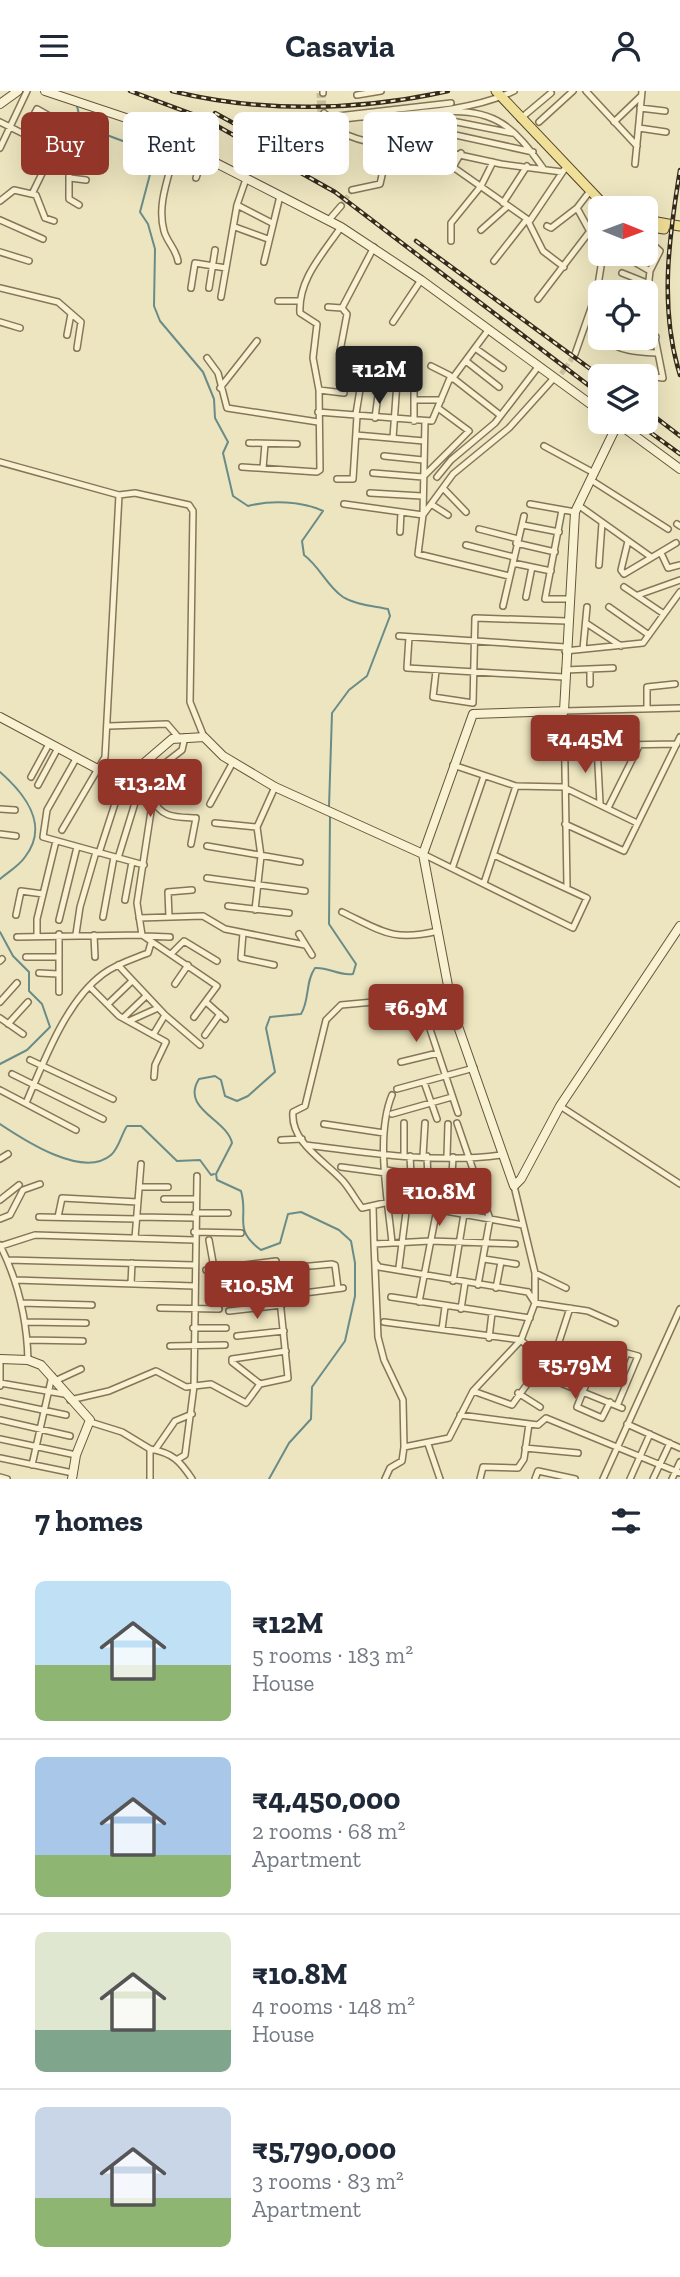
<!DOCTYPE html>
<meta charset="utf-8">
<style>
:root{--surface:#fff;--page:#f2f2f3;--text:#1f2937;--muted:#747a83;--line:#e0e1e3;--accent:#933629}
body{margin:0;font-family:"Zilla Slab",serif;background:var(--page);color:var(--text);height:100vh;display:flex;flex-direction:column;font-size:26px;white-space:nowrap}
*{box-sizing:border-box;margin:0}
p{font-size:23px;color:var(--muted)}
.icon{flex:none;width:38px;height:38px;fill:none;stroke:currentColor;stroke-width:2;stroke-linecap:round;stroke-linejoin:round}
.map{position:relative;height:1388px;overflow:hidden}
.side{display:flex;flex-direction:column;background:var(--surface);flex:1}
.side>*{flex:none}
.banner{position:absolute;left:21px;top:21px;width:639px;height:63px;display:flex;gap:14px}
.needle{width:46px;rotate:91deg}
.tools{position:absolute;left:588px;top:105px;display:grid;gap:14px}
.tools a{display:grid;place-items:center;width:70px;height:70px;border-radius:10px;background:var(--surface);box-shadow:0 7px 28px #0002;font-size:35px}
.price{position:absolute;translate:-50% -60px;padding:0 16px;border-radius:7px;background:var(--accent);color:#fff;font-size:23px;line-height:46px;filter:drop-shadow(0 2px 4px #0008)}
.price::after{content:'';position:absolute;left:50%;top:42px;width:21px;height:16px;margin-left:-10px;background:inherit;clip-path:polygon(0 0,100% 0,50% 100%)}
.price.current{background:#222;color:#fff}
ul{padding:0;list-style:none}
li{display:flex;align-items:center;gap:21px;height:175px;padding:0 35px}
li+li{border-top:2px solid var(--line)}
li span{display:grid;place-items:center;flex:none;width:196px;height:140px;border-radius:10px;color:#555}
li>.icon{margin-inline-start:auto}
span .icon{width:84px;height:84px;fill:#fffc;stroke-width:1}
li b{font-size:30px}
h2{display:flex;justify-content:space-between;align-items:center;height:84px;padding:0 35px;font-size:30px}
.pill{padding:0 24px;border-radius:10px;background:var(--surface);box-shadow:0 7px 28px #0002;font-size:24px;line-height:63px}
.pill.current{background:var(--accent);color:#fff}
header{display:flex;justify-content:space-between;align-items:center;height:91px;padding:0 35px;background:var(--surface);font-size:32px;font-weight:700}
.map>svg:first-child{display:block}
</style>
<header><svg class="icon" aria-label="menu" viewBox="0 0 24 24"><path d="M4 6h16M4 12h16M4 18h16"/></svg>Casavia<svg class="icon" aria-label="person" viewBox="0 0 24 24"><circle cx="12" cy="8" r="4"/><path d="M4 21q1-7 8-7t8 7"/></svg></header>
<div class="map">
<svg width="680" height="1388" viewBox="0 0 680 1388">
<rect width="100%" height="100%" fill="#ede5bf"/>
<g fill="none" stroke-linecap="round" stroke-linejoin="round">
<path stroke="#6a8c88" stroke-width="2" d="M77,15C81,45 121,44 141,59C145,62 149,68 153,72L140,121L148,133L155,158L154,215L160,230L203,281L214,308L215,327L228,351L223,362L233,405L248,415C271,409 302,410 323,420L302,450L304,464C320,476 327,495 343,506C356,514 374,515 388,518L390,525L367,585L349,599L332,622L329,716
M0,681C25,703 50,734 25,766C19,775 8,781 0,788
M0,841L13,865L29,881V900L42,913L50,936L27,959L0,973
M0,1033C24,1049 83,1088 111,1064C119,1057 121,1044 127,1035H141L177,1070L200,1069L211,1084L214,1083
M269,1388L289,1352L311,1328L312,1296L345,1250L355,1205V1172L351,1150L339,1139L301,1121L288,1123L280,1152L261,1159C232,1138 249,1127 241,1100L217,1089L216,1083L232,1052C227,1028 180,1018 199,988L215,985L221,989L225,1005L237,1010L248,1005L275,981L266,937L270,926L301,923C310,908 305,891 315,877C329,876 338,885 353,883L356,873L329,833L330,725"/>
<path stroke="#c8c09e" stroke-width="5" stroke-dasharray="5 2.5" stroke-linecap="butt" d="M319,2L320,25
M323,2L324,22
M341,115L352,99
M557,289L575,263"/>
<g stroke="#857658" stroke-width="8">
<path id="street" d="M586,0L637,55
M323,2V0
M357,4L381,0
M640,17L665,20
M443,21C495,17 515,37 543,77
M324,22L329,26L451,12
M320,25V32C330,34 341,28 352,27C404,22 465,23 514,0
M520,28L551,2
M452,30L512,42
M0,31L54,58L32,103
M539,31L573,0
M614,31L641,5
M639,37L666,41
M437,40L533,61
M24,42L37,18L60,31
M347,44C364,51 382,55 400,51L501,73L562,81
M177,52C171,82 156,111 164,140C167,151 176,158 178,170
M0,57L27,0
M30,59L36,48
M461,62L453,76L527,128L543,160L564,176
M50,67L69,77V108L79,114
M635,73L642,0
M70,87L86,89
M196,87L203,66
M352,99L380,93L389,54
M0,110L14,99L36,104L45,127L54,130
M503,112L527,75
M237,114L272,132
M577,117L600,159
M0,129L43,148
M328,130L341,115
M529,131L564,79
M547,135L551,137L577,117L590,100
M235,136L268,148
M481,139L508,115
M451,150V132L481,95L493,71
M0,161L29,170
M631,169L650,180
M494,170L527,128
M264,171L280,105
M622,182L647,192
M0,197L58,211L81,231L77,257
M191,197L195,172L226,177
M209,197L215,159
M622,201L625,198L633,201
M221,206L237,114L246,88
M538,208L590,140
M278,210H299
M328,216L342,217
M0,231L20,237
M393,231L421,189
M67,244L71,223
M646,246H656
M603,248C620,260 636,261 656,262
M475,257L503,277
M340,260L347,223L342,217L374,156
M575,263L597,200L603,163
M207,267L218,282L227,317L318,331
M466,270L499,296
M431,275L449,284L500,324
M639,284L663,287L647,206L650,180L660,160L646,147
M452,288L489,238
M220,297L257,250
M319,299L344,302
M414,309H441
M318,321L432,330L450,287
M356,323L362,286L380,289
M375,327L380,289L397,291L393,347
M414,330V287
M425,330L423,424L418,463L509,485
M356,344L424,350
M249,352L297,353
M544,355L594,382
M384,365L423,369
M0,371L119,404L105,666L62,739
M242,376L317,381L320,379L319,299L313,267L317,233L300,222C298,188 323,163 341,136
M263,377L265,353
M373,382L423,386L469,340L438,317
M437,386L451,369L495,332L538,276
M337,388H353L357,325
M591,389L668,438
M443,397L466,421
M370,402L422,405
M119,404L135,402L189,414L193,420L190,611L204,646
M344,413L423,424L453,383L509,337L554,287
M431,413L448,424
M530,413L575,421
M578,414L651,466
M562,419L545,508H568
M677,433L680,435
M523,434L559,441
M479,438L518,448
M400,441L401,421
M628,450L621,479L624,483L676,452
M516,452L555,461
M466,454L514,466
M661,462L668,477L680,474
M513,472L551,480
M599,474L602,432
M624,496L664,523
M638,504L680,489
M526,506L532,476
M503,515L524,425
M609,516L649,544
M586,532L621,555
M399,545L565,556
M409,546L407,577L564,586
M583,558L587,516
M565,560L643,552L680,501
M590,578V593
M565,579L613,577
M436,580L433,606L473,612L475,527L567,530
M647,618V596L675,593
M109,635L167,633L179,647
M564,655L677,653
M597,655L600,712
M77,666L47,719L43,746L144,774
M164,673L182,659L185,646
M453,674L516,695L563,696L637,732
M31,686L49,653
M38,694L58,657
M153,707L137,812L142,844L217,895L194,926
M210,713L233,671
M608,717L639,655
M0,718L15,719
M215,732L257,736
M565,733L624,760L680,646
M0,743L16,745
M207,755L300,771
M99,762L122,691L153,707C160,728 178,726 196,727L191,753
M423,763L573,837L587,807L494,764
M118,767L139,699
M453,775L484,685
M207,787L305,800
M484,792L516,695
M567,795L564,620L680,617
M125,809L132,771
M228,815L289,822
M255,819L261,765L257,736L275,696
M342,821C382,840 392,851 438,840
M16,824L21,800L43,803
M103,826L114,766
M169,826L168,801L192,799
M139,827L203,825L225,838L305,854
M59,829L77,756
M243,842L241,867L274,874
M76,843L80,816L96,761
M299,843L312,864
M94,844L95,866
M37,845V828L56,750
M144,845L170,846
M17,846L142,844
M171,863L184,850L217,870
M26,866H58
M0,870L2,868
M118,874L165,924L200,954
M39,882L58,883
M175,893L188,874
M90,896L119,925L166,951L155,974L154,986
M59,901V843
M0,911L17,892
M206,911L225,928
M108,913L132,890
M453,921L427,927L395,909L341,914L326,929L305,1015L293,1021C290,1051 325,1070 343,1090C350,1098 355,1108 362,1117L389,1111L407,1113L523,1134
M0,927L23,943
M123,927L146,905
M129,930L158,917
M8,933L28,911
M429,935L458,1022
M153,944L165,924
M205,944L220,923
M30,969L113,1008
M401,971L438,962
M12,983L103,1028
M424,991L437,1028
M397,998L474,977
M0,999L76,1039
M392,1004C375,1045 388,1109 392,1152
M26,1012C44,970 66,910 103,883C116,873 133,868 148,862L151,852
M560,1015L680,1093
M392,1023L452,1006
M457,1032L490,1128L478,1194
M324,1033L384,1042
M281,1049L302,1048
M306,1054C368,1062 438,1073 501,1064
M404,1064V1032
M410,1065L411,1084
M423,1065L425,1032
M427,1065L428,1087
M447,1065L448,1033
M0,1068L8,1063
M341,1076L386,1082
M386,1079L452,1090
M139,1096H168
M164,1108H195
M0,1109L19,1094
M373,1115L374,1153L430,1150L515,1153
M450,1121L453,1066
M195,1122H228
M39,1126L137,1128
M58,1126L62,1107L138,1111
M137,1126L195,1127
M0,1128L10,1124L23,1099L40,1093
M194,1141L241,1142
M135,1147L141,1073
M209,1149L214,1177
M374,1153L378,1246L384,1269L403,1309L404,1356L449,1347L473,1300L521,1249L535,1212V1182L514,1095
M0,1154C18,1190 27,1229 28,1269
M1,1155L35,1144L194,1149
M484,1168L516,1173
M7,1169L194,1174
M375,1171L379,1176L528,1201
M399,1176L407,1113
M278,1178L332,1173L335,1174L338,1197
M535,1182L566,1197
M15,1189L194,1195
M453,1190L464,1123
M131,1193L132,1172
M217,1196L279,1190
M496,1197L501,1171
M528,1201L535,1212L588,1220L615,1232
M281,1205L343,1197
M391,1206L530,1227
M419,1211L437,1118
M21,1212L92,1214
M160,1217L219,1218
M461,1218L465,1192
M229,1220L282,1214
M25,1231L86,1232
M384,1231L521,1249L544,1271
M193,1237H226
M442,1238L445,1216
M237,1245L284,1240
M489,1247L492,1222
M27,1249L83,1250
M170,1255L225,1254
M547,1266L611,1291
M0,1273V1295
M536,1282L622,1317
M55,1290L81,1278
M0,1292L64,1303
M260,1293L232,1271V1268L286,1260
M473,1300L512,1314L547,1266L556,1260L570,1217
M518,1302L540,1316
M70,1309L109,1300L156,1280L186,1296L211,1293L246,1312L260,1293L288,1287L276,1170L206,1179
M0,1310L66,1324
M610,1311L602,1327L577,1316L598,1263L601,1261L623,1272L627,1262L638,1265L617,1315
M460,1324L538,1334L546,1327L680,1382
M0,1329L70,1345
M90,1331L122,1341L150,1358V1388
M627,1333L680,1357
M0,1348L76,1364
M428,1353L440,1388
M525,1357L578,1362
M150,1358C173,1362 180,1370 192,1388
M155,1359L175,1330L192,1323
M0,1367L73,1382
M178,1368L185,1364L194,1295L197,1085
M32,1374L52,1285
M0,1386L7,1388
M385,1388L390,1377L402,1370L404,1356
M480,1388L483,1376L518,1377L524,1368L529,1333
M535,1388L538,1380L575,1388
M603,1388L680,1218
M630,1388L650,1343
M653,1388L670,1352
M672,1388L680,1371"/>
</g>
<g stroke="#67563b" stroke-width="10">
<path id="secondary" d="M45,0L132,29L341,136L421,189L600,320
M0,13L18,0
M616,331L680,378
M618,332L575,421L564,620L473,623L423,763L453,921L514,1095L521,1088L560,1015L680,835
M0,626L122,691L172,648L204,646L223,665L275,696L423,763
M0,1268L28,1269L41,1274L90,1329L76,1364L72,1388"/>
</g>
<g stroke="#52432c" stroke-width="11">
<path id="primary" d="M496,0L607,117
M646,129L680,135
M646,135L664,138"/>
</g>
<use href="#street" stroke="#f8f1d2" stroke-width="5"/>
<use href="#secondary" stroke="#f8f1d2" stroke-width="8"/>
<use href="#primary" stroke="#f0df97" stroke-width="9"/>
<g stroke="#352b1c" stroke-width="4.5">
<path id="rail" d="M130,0L203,27L335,101L600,303
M172,0C260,22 360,20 448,0
M215,22L286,61
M680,79C669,146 659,217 680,284
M416,150L600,285
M646,319L680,345
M636,331L680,363"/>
</g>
<use href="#rail" stroke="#f4eecf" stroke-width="2" stroke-dasharray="5" stroke-linecap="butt"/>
</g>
</svg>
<div class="tools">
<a><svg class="needle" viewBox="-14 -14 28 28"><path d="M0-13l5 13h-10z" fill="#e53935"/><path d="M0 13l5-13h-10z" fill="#747a83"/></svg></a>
<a><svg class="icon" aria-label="locate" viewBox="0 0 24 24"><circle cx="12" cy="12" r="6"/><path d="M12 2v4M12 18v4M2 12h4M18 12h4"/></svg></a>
<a><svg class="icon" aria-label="layers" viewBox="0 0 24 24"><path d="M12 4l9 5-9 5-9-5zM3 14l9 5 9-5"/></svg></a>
</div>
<b class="price current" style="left:379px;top:315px">₹12M</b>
<b class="price" style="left:585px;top:684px">₹4.45M</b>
<b class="price" style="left:150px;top:728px">₹13.2M</b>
<b class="price" style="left:416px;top:953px">₹6.9M</b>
<b class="price" style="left:439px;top:1137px">₹10.8M</b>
<b class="price" style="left:257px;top:1230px">₹10.5M</b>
<b class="price" style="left:575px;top:1310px">₹5.79M</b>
<div class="banner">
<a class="pill current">Buy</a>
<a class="pill">Rent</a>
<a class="pill">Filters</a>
<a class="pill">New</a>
</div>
</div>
<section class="side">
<h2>7 homes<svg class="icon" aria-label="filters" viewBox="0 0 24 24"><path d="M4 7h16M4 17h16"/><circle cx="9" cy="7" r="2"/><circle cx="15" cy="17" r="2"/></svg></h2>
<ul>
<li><span style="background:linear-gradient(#bfe0f5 60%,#8fb573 0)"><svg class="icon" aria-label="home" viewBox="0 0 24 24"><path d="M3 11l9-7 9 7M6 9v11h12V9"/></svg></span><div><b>₹12M</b><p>5 rooms · 183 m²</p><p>House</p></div></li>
<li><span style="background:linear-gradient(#a9c7e8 70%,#8fb573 0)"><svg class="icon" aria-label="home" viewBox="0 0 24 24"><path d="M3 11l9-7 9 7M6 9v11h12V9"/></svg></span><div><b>₹4,450,000</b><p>2 rooms · 68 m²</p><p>Apartment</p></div></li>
<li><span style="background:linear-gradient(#dfe7d0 70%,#7fa58c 0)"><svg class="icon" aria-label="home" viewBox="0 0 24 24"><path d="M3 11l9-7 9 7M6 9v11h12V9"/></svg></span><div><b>₹10.8M</b><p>4 rooms · 148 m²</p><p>House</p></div></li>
<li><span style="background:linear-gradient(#c9d6e8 65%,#8fb573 0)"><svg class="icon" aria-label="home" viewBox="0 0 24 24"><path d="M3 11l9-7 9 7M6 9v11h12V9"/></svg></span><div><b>₹5,790,000</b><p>3 rooms · 83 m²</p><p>Apartment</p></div></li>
</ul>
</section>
